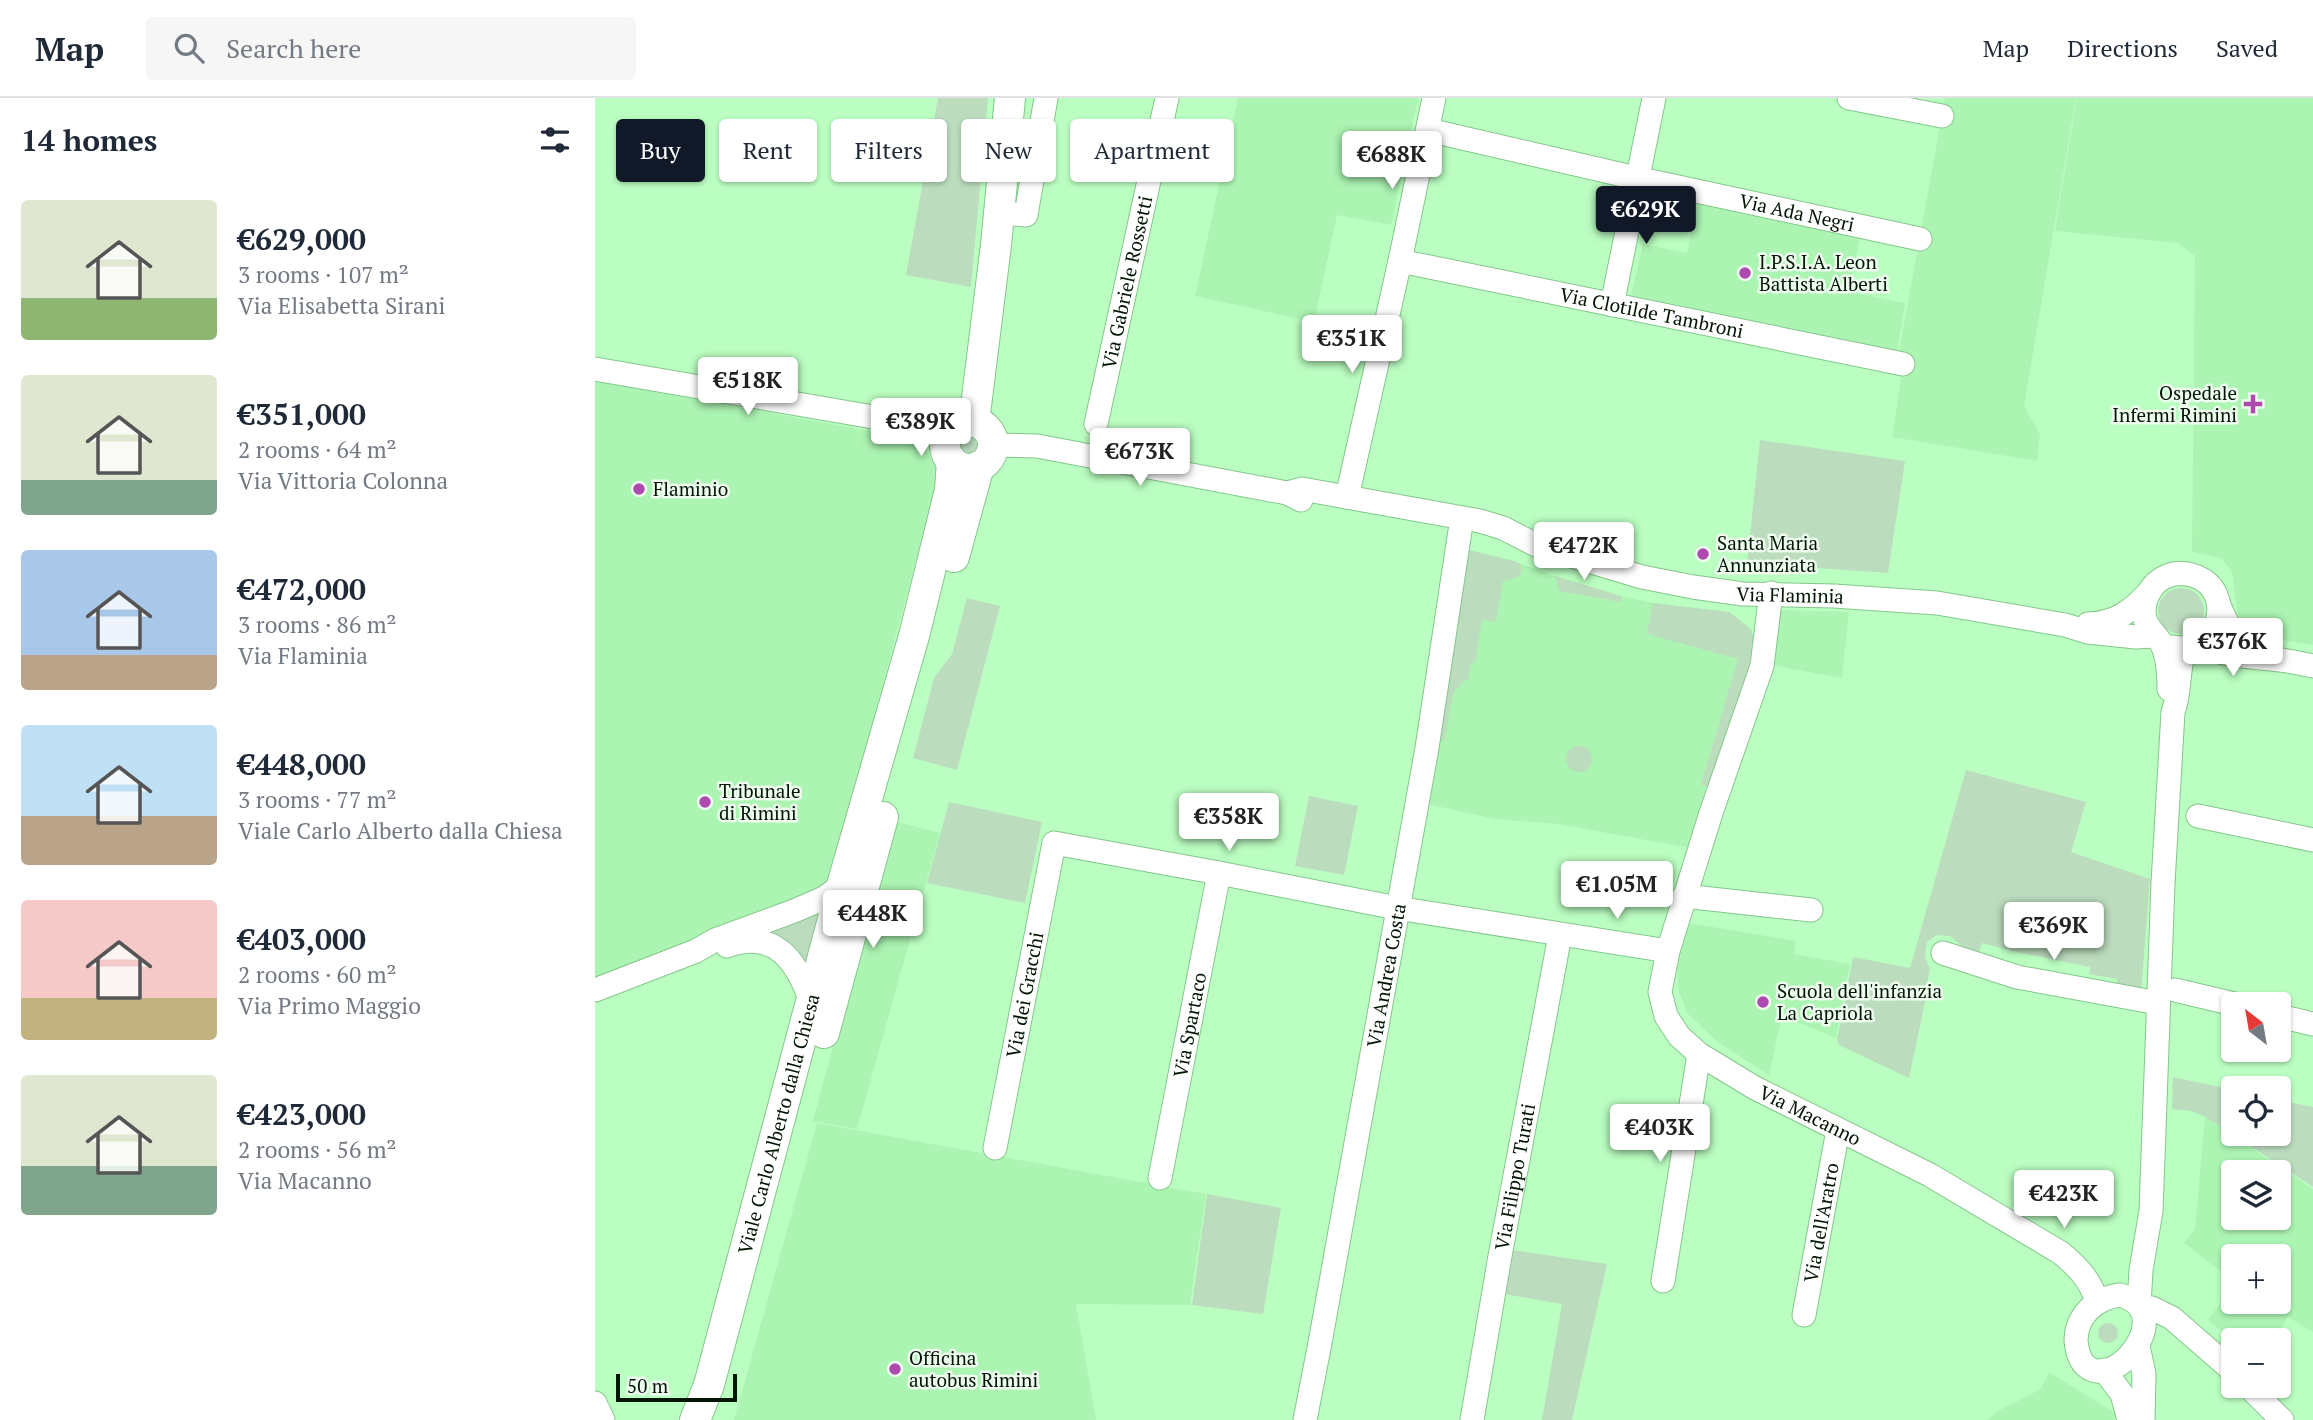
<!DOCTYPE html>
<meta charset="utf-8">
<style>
:root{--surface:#fff;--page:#f6f6f7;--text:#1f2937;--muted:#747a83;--line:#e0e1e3;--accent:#111827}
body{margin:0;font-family:"PT Serif",serif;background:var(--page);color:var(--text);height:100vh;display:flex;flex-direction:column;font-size:26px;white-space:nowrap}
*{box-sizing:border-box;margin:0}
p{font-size:23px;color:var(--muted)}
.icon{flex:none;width:38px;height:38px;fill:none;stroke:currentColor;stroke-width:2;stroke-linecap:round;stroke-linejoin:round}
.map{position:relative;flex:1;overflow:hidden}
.side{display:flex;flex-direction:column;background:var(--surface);width:595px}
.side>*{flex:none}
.hud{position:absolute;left:21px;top:21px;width:665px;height:63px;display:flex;gap:14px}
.needle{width:46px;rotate:329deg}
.fabs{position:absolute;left:1626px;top:894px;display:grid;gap:14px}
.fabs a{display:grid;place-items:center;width:70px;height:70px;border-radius:7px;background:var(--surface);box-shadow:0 2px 5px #0004;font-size:35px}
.scale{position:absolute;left:21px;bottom:18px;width:121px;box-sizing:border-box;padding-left:7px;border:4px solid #001502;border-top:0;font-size:19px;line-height:24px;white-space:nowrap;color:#001502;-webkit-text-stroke:5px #eefbef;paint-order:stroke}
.price{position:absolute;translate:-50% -60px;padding:0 16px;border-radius:7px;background:#fff;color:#222;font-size:23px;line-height:46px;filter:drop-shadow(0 2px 4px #0008)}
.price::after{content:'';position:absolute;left:50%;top:42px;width:21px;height:16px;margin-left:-10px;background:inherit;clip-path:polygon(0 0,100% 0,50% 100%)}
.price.current{background:var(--accent);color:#fff}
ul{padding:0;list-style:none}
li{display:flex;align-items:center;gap:21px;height:175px;padding:0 21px}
li span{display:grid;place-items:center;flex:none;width:196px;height:140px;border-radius:7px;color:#555}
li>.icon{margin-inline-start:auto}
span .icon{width:84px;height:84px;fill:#fffc;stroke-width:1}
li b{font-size:30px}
h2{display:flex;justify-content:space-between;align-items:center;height:84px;padding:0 21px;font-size:30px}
.pill{padding:0 24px;border-radius:7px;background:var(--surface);box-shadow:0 2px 5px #0004;font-size:24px;line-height:63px}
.pill.current{background:var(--accent);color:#fff}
header{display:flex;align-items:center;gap:42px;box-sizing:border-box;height:98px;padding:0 35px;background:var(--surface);border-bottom:2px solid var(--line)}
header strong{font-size:33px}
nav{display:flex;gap:38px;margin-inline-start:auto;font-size:24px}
.search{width:490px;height:63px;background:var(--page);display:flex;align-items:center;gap:18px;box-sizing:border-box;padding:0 24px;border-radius:7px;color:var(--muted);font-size:26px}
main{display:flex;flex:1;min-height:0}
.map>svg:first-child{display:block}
</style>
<header>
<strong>Map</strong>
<div class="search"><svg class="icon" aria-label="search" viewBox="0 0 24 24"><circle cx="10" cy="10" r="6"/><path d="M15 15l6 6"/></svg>Search here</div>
<nav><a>Map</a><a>Directions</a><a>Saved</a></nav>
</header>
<main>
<section class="side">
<h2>14 homes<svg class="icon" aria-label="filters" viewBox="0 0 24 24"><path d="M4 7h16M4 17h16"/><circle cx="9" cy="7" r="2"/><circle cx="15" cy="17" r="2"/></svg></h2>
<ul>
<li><span style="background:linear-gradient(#dfe7d0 70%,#8fb573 0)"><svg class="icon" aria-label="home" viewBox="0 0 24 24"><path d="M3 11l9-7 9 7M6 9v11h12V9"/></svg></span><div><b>€629,000</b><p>3 rooms · 107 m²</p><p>Via Elisabetta Sirani</p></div></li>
<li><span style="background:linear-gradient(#dfe7d0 75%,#7fa58c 0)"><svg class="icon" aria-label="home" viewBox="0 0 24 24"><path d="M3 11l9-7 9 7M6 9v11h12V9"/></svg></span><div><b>€351,000</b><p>2 rooms · 64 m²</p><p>Via Vittoria Colonna</p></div></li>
<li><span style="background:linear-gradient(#a9c7e8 75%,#b9a48a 0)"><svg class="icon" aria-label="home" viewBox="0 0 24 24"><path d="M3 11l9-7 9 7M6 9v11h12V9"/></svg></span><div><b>€472,000</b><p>3 rooms · 86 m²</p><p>Via Flaminia</p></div></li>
<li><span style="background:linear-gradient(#bfe0f5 65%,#b9a48a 0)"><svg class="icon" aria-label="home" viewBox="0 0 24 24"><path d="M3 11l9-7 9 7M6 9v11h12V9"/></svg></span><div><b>€448,000</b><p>3 rooms · 77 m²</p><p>Viale Carlo Alberto dalla Chiesa</p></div></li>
<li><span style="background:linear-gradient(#f6c9c9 70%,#c2b280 0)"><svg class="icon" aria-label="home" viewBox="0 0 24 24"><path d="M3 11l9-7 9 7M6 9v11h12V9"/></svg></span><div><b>€403,000</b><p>2 rooms · 60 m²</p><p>Via Primo Maggio</p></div></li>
<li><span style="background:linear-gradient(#dfe7d0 65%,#7fa58c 0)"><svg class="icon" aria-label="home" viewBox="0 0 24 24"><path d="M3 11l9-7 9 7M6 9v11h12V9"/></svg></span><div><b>€423,000</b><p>2 rooms · 56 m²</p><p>Via Macanno</p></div></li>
</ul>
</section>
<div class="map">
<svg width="1718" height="1322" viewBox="0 0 1718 1322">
<rect width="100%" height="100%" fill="#bbfec1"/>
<path fill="#acf4b2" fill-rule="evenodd" d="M643,0H823L796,127L742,117L719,224L600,198Z
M1350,0H1481L1429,308L1445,336L1442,363L1297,339L1310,255L1304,254Z
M1482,0H1718V547L1662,538L1655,534L1645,521L1642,513L1637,474L1626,460L1597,454L1600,158L1583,145L1460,133Z
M1103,104L1265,139L1254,194L1310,205L1302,253L1036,198L1048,146L1092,155Z
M0,283L302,338L326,348L333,355L342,372L343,380L235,784L225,795L0,882Z
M874,452L916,462L960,478L1026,498L1058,505L1134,514L1156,531L1159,541L1095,750L963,726L900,721L832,706Z
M1185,512L1254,514L1247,580L1175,567Z
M298,723L345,735L262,1031L218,1023Z
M1093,825L1201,843L1199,856L1255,866L1241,940L1187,918L1174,977L1124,945L1092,915L1084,893L1082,872Z
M1610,1019L1718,1091V1234L1693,1219L1677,1242L1638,1243L1613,1222L1638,1188V1204H1684V1158H1638V1183L1589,1145L1600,1131ZM1638,1074H1684V1120H1638Z
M222,1025L611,1096L595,1207L481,1206L501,1322H139Z
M1454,1274L1520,1315V1322H1392L1403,1313L1446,1291Z"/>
<path fill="#bcdcbe" d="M343,0H393L376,189L311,177Z
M361 346a13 13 0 1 1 26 0a13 13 0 1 1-26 0Z
M1165,342L1310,363L1293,475L1152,465Z
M874,452L922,464L926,467L927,474L923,479L908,483L901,523L887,522L880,565H876L873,582L868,583L867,586L859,593L849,643L842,639Z
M960,478L1026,498L1027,502L1025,504L964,493Z
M1563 513a23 23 0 1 1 46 0a23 23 0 1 1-46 0Z
M372,500L405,508L362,672L318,660L339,580L357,556Z
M1058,505L1134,514L1156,531L1159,541L1153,577L1115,689L1106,687L1143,561L1052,536Z
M971 661a13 13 0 1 1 26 0a13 13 0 1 1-26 0Z
M1371,672L1491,704L1476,754L1555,781L1546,894L1521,888L1522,881L1494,876L1495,869L1417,853L1387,845L1383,858L1369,850L1355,838L1342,837L1332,844L1330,859L1335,871L1330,894L1332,895L1314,980L1244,947L1242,942L1258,859L1315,870Z
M714,698L763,708L749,777L700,768Z
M354,704L447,724L430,805L332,785Z
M231,808L214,878L163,833Z
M1578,979L1638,992V1036H1684V1002L1718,1009V1089L1609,1018L1596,1013L1577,1011Z
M612,1096L686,1110L668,1216L597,1207Z
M917,1152L1012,1166L977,1322H947L967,1206L909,1196Z
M1503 1235a10 10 0 1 1 20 0a10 10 0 1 1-20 0Z"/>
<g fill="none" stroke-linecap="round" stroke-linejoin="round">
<g stroke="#85c68b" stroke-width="25">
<g id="minor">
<path d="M1254,0L1347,18"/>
<path id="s1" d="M833,32L1041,80L1325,141"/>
<path d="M404,115L431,117L451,0"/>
<path id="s2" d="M805,163L1308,266"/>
<path d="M1017,207L1059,0"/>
<path d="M0,271L313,325L351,341"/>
<path id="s3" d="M501,326L572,0"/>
<path d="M397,347L442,348L692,395L706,402"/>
<path id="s4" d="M692,395L707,391L885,423L908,430L943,448L1047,479L1098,489L1148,496L1239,498L1342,505L1470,527L1493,534L1541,539L1559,538"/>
<path d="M752,399L805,163L839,0"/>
<path id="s5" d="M1176,495L1167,568L1116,715L1073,853L1065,894L1071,918L1084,938L1104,956L1160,990L1335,1077L1466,1155C1483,1169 1496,1183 1502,1204"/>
<path d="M1624,507C1635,534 1642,545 1670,556"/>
<path d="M1493,526C1521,525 1537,513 1555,493"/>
<path d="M1602,547C1631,558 1655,559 1685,562C1696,563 1707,566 1718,568"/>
<path d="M1574,591C1574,576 1573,556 1565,543C1557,532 1548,526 1549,511C1550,498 1557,486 1568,480C1579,474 1589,474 1600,478C1643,494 1623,558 1578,549"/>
<path d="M1603,718L1718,742"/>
<path d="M1089,798L1216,812"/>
<path d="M132,848C180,831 201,862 216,903"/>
<path d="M1348,855L1422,879L1563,905"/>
<path d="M0,892L101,853L120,842L199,813L229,800L247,787"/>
<path d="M1580,892L1639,906"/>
<path d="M1684,918L1718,926"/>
<path id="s6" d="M400,1050L459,745L624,775L802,810L1073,853"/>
<path id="s7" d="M565,1080L624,775"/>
<path d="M1068,1183L1104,956"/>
<path d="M1525,1197C1584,1212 1521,1295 1491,1268C1484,1262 1482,1252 1481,1243C1481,1218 1500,1200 1525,1197Z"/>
<path d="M1544,1208L1546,1172L1556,1113L1568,785L1578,614C1586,594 1582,571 1590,550"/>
<path d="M1546,1211L1557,1210L1577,1220L1638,1273"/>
<path id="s8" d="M1209,1217L1243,1032"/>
<path d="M1543,1248L1549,1276L1548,1322"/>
<path d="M1509,1272L1527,1296L1534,1322"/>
<path d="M1653,1288L1687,1322"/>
<path d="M0,1305L8,1322"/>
<path id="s9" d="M710,1322L725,1245L832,650L865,433"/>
<path id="s10" d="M877,1322L905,1158L965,837"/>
</g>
</g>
<g stroke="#85c68b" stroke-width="32">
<g id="major">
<circle cx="374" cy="347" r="24"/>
<path d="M379,324L401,147L415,0"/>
<path d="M359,459L384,368"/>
<path d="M229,935L288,719"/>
<path id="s11" d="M100,1322L114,1287L247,787L319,538L355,392L357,363"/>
</g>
</g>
<use href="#minor" stroke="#fff" stroke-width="23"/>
<use href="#major" stroke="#fff" stroke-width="30"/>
</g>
<g fill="#ae4aaf" stroke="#eefbef" stroke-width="2.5">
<circle cx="1150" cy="175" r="7"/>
<path d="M1654.5 295.5h7v7h7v7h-7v7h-7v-7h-7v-7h7z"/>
<circle cx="44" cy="391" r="7"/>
<circle cx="1108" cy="456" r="7"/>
<circle cx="110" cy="704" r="7"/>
<circle cx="1168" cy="904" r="7"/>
<circle cx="300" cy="1271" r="7"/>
</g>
<g text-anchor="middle" stroke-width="5" stroke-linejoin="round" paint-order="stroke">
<g font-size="19" fill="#001502" stroke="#eefbef">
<text dy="7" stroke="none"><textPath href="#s1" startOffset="378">Via Ada Negri</textPath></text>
<text dy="7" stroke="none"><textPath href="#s3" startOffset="145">Via Gabriele Rossetti</textPath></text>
<text dy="7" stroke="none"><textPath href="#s2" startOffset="257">Via Clotilde Tambroni</textPath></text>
<text dy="7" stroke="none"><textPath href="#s4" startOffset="518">Via Flaminia</textPath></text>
<text dy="7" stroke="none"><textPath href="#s9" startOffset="452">Via Andrea Costa</textPath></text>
<text dy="7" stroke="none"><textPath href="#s6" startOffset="156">Via dei Gracchi</textPath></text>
<text dy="7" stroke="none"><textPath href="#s7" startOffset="156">Via Spartaco</textPath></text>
<text dy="7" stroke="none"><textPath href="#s5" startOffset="618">Via Macanno</textPath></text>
<text dy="7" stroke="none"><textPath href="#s11" startOffset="308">Viale Carlo Alberto dalla Chiesa</textPath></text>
<text dy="7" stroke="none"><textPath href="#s10" startOffset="247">Via Filippo Turati</textPath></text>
<text dy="7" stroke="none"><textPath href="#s8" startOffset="94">Via dell'Aratro</textPath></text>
</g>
<g font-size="19" fill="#001502" stroke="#eefbef" text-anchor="start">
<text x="1164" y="171">I.P.S.I.A. Leon<tspan x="1164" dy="22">Battista Alberti</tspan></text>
<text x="1642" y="302" text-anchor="end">Ospedale<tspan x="1642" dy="22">Infermi Rimini</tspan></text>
<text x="58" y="398">Flaminio</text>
<text x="1122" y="452">Santa Maria<tspan x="1122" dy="22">Annunziata</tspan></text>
<text x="124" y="700">Tribunale<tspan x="124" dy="22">di Rimini</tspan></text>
<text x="1182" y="900">Scuola dell'infanzia<tspan x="1182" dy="22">La Capriola</tspan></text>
<text x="314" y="1267">Officina<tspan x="314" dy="22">autobus Rimini</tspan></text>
</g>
</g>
</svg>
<div class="fabs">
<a><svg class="needle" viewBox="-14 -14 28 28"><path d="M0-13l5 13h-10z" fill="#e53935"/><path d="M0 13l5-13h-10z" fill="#747a83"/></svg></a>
<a><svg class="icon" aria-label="locate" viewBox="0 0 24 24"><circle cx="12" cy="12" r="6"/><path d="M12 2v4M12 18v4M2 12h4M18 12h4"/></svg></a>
<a><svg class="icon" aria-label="layers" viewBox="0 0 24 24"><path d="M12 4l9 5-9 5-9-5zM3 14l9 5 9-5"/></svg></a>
<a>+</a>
<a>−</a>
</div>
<div class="scale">50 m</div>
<b class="price" style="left:797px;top:93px">€688K</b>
<b class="price current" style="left:1051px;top:148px">€629K</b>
<b class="price" style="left:757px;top:277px">€351K</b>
<b class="price" style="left:153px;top:319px">€518K</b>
<b class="price" style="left:326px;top:360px">€389K</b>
<b class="price" style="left:545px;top:390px">€673K</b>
<b class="price" style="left:989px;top:484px">€472K</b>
<b class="price" style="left:1638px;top:580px">€376K</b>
<b class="price" style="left:634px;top:755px">€358K</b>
<b class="price" style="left:1022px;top:823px">€1.05M</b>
<b class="price" style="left:278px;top:852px">€448K</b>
<b class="price" style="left:1459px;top:864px">€369K</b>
<b class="price" style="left:1065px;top:1066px">€403K</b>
<b class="price" style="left:1469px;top:1132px">€423K</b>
<div class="hud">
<a class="pill current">Buy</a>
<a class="pill">Rent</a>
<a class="pill">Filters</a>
<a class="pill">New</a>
<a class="pill">Apartment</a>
</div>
</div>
</main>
